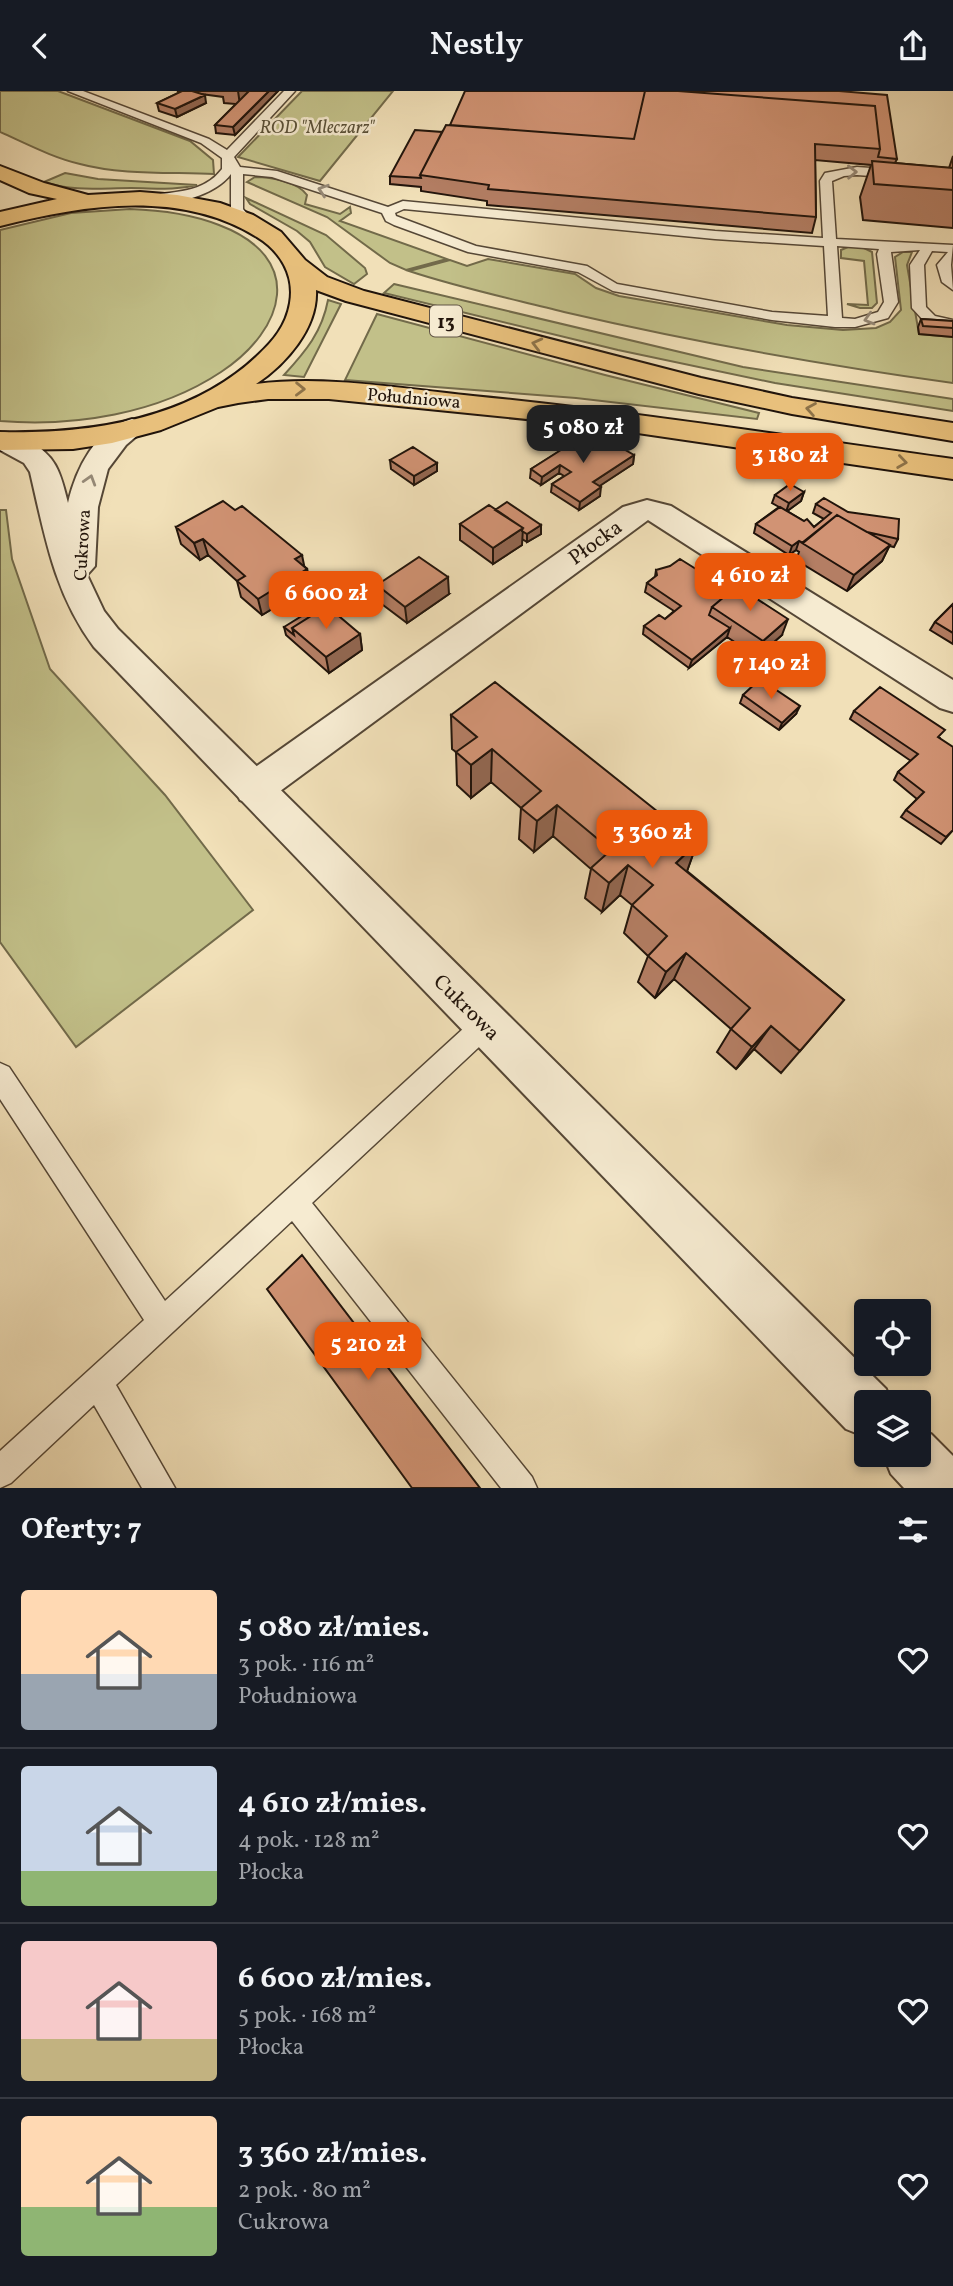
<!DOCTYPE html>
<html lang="pl">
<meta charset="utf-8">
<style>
:root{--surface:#171b24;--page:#242831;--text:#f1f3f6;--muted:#9ea1a6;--line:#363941;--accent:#ea580c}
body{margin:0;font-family:Vollkorn,serif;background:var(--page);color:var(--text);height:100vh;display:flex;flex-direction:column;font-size:26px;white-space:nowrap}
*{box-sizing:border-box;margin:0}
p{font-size:23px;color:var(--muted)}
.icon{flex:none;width:38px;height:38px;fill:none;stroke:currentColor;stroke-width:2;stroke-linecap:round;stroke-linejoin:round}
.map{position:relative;height:1397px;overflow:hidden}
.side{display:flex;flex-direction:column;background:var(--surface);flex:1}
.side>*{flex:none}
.tools{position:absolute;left:854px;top:1208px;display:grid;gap:14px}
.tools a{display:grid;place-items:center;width:77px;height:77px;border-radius:7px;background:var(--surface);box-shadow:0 4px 10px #0003;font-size:35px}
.price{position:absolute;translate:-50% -60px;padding:0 16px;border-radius:14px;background:var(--accent);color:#fff;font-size:23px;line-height:46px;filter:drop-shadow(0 2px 4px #0008)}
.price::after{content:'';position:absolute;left:50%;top:42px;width:21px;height:16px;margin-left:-10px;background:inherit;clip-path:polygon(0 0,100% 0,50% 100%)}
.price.current{background:#222;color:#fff}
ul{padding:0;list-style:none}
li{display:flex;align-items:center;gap:21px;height:175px;padding:0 21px}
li+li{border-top:2px solid var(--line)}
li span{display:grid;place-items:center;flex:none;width:196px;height:140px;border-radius:7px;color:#555}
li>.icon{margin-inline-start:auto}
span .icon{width:84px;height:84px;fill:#fffc;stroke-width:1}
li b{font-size:30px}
h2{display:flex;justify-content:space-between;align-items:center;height:84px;padding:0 21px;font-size:30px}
header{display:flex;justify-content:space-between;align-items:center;height:91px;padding:0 21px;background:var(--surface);font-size:32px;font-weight:600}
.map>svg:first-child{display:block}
</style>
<header><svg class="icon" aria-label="back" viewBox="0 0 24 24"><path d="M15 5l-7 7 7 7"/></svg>Nestly<svg class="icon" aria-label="share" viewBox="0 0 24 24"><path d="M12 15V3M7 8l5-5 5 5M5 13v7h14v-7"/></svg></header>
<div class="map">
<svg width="953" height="1397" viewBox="0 0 953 1397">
<rect width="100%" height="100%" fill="#f1e0b8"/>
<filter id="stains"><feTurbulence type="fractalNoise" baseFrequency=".00286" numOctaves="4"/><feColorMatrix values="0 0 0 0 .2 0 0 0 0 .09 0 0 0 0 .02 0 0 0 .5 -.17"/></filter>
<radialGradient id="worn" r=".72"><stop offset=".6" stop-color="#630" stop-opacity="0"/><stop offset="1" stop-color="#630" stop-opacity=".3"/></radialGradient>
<path fill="#c2c089" stroke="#726a4a" stroke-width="2" d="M0,0H58L190,50L213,69L214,83C172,81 120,84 80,73C53,67 25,52 0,41Z
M302,0H393L320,90L238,66Z
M65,82L98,88L197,94C174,100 154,97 131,97C101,97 74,101 44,91Z
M255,86C271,86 298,91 307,104L305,113L340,123L350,116L351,122L340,130L447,168L406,179L390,172L327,126L247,91Z
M246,107L326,144L365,177L367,183L354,193L325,176L310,151L297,140L250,113Z
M130,118C160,119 191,123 219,134C306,167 286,238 221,281C158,323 74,336 0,330V139L71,122Z
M848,156H862L872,161L877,212L872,217H860L847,213L868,214L864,170L841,167V159Z
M903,161H912L907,174L919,243L953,246V292C822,274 693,251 564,221C513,208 460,197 409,180L450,169L467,175L488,168L575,183L596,197L619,205L787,234L843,239L876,237L890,231L901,219L895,166Z
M394,193L743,276L953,308V320L775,292L618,259L384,202Z
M328,209L341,213L304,286L284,284C306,260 322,241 328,209Z
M377,223L605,284L759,322L757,328L576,307L345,289Z
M0,419H6L12,468L50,578L165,704L253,819L76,956L0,851Z"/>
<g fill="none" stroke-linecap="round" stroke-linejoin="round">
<g stroke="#554736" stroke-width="3">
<path id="service" d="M68,0H83L209,48L227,59L284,0H295L234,66L240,76L277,80L388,116L403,110L715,140L823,147L820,90L825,82L857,76L953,83V91L857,84L844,85L832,90L836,148L953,154L951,174L953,199L942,191L937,174L948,161L932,160L924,174L926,216L935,225L953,229V237L925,231L912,217L910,174L920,159L891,161L898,211L888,227L855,236H835L772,229L613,200L578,181L468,161L394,134L386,130L382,122L272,86L243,83V118L255,132L249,136L245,135L231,119V83C214,105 174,115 147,111V105C174,100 203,103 222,78V67L201,52ZM404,118L715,148L824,155L828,225L772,221L617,193L587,175L476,155L396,125L395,122ZM837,155L879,158L877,163L884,211L878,221L855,228L842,227Z
M485,922L494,926L497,934L494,942L312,1112L532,1386L537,1397H501L292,1130L116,1294L175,1397H142L94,1314L11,1392L0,1397V1360L144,1229L0,1008V972L9,976L165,1210L476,926Z"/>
</g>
<g stroke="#554736" stroke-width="4">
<path id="minor" d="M647,409L671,415L953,589V621L940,617L648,429L268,709L254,714L240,709L235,698L240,687L623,416Z"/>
</g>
<g stroke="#554736" stroke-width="4">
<path id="tertiary" d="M132,328L142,331L146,337L126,354L108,378L98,416L95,475L87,484L104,520L118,538L886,1298L891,1311H866V1346L846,1338L94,556C54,502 45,445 30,381L24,372L0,359V342C10,340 18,345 27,349C57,365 60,381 68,412C76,378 95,338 132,328Z
M919,1338L931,1343L953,1365V1397H904L891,1383L883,1363H919Z"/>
</g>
<g stroke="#21140b" stroke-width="4">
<path id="primary" d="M0,75L44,92L88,104L140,101L177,104L220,112L253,124L281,141L305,169L327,186L364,200L701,287L792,307L953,332V350L792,323L699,303L346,210L316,199C318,237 286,273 256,293C328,284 402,298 473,305C634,321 793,346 953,368V388L576,333L329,308H268L238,312L218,316L161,339L112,352L73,358L0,359V341C90,343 189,329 257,265C273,250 286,235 290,212C295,184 280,160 257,146C179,98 84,114 0,135V121L57,108L29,102L0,89Z"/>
</g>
<use href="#service" fill="#f6ebd1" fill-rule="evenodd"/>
<use href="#minor" fill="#f6ebd1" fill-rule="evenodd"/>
<use href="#tertiary" fill="#f6ebd1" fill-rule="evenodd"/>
<use href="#primary" fill="#e8c07c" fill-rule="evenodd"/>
</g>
<path fill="#b47e64" stroke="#21140b" stroke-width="2" d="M177,0H278L235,44L216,42L215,34L236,13L224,12L223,6L201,3L206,12L177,26L159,20L157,12L181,1Z
M839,0L897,68L895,72L949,77L953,65V137L863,129L860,106L871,74L815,69L816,126L812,142L487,114V110L421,100V96L390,93V85L450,34Z
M921,228L953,230V246L919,243L918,236Z
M560,351L634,364L633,373L599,395L600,405L579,419L551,401L552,393L564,385L559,382L541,394L530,387L531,378L560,360Z
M390,369L437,372V380L414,394L391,378Z
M804,401L801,410L787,420L814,436L824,428L813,422L816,413L898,448L894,456L889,455L882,470L847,500L796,469L799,461L796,459L789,464L754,442L756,433L779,416L772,412L775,404Z
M495,419L541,434V443L527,451L522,448V454L493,473L460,449V433Z
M176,436L305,476L307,478L310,495L262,524L241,506L237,490L208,464L200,469L181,453Z
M656,479L782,544L757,566L727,546L689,577L643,543L644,535L665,528L674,520L645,501L647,492L655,486Z
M377,494L449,503L407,532L379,511Z
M953,513V553L930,539L935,531Z
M284,536L360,543L362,559L329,582L286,544Z
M743,604L796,623L779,639L740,612Z
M854,620L940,647L953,739L941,753L901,726L906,719L917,708L894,689L898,681L911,670L850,628Z
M451,624L697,752L687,780L844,909L781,982L754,958L736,978L717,961L731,938L674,888L655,907L638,891L648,865L624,842L632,814L620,804L602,821L585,807L591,778L553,745L534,761L519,748L521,717L491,691L471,707L457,694L456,661L452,658Z"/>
<path fill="#926751" stroke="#21140b" stroke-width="2" d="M238,0H254L240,14Z
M269,0H278L235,44L233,36Z
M205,4L206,12L177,26L175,18Z
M634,364L633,373L592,400L593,391Z
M437,372V380L414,394V385Z
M560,374L559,382L541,394L542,386Z
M601,396L600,405L579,419L580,411Z
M804,401L801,410L786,421L789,412Z
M541,434V443L527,451V443Z
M523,437L522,454L493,473V457Z
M203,448L208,464L200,469L194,452Z
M799,450L796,459L789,464L792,455Z
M890,454L882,470L847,500L854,484Z
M302,464L305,479L307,478L310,495L262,524L258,508L295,468Z
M448,486L449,503L407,532L405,516Z
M788,528L782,544L757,566L763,550Z
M730,537L727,546L689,577L692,569Z
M360,543L362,559L329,582L326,566Z
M800,615L796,623L779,639L782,632Z
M492,658L491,691L471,707V674Z
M557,714L553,745L534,761L537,730Z
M697,752L686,783L676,772Z
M628,774L620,804L602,821L609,792Z
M686,862L674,888L655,907L666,881Z
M771,935L754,958L736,978L752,956Z"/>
<path fill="#d19374" stroke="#21140b" stroke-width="2" d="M182,0H192L205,4L175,18L157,12Z
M249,0H269L233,36L215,34Z
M465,0H645L634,48L450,34Z
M645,0H678L875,15L880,58L815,53L816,126L488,98L489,94L420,84L446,34L634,48Z
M678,0H839L887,4L897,68L878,66L880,58L875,15Z
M415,39L442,41L420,84L421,87L390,85Z
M872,70L953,77V99L874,93Z
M921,228L953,230V237L923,235Z
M570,345L613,352L634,364L593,391L601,396L580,411L552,393L571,381L560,374L542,386L531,378L567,355L560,351Z
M413,356L437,372L414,385L390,369Z
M790,393L804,401L789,412L775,404Z
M824,407L848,421L899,428L898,448L867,441L837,424L803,452L799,450L792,455L756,433L780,416L804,430L807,428L814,436L831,422L816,413Z
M223,410L235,419L242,415L302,464L295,468L307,478L258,508L237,490L245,485L203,448L194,452L176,436Z
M507,411L541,434L527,443L522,440L523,437L495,419Z
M489,414L523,437L493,457L460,433Z
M837,424L890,454L854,484L802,452Z
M419,466L448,486L405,516L377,494Z
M680,468L731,500L712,516L709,524L730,537L692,569L644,535L659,524L665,528L681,515L647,492L657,484L656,479L670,475Z
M737,495L788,528L763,550L712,516Z
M953,513V542L935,531Z
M318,515L322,518L292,537L294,544L284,536Z
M327,515L360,543L326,566L292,537Z
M760,588L800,615L782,632L743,604Z
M495,591L697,752L676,772L844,909L800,960L771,935L752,956L731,938L750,917L686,862L666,881L648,865L667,845L632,814L653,794L628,774L609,792L591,777L611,759L557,714L537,730L521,717L541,700L492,658L471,674L456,661L477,646L451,624Z
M880,596L945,639L938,646L953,656V739L946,746L906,719L924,701L898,681L918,663L854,620Z
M302,1164L480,1397H412L267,1198Z"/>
<defs><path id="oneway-chevron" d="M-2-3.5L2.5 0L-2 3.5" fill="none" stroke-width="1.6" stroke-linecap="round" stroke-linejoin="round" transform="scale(1.75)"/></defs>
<g stroke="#968a78">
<use href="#oneway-chevron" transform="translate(852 81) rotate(-1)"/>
<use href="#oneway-chevron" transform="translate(323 99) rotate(-162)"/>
<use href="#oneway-chevron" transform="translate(869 228) rotate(164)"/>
<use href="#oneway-chevron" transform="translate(90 389) rotate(-73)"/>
</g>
<g stroke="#8e7349">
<use href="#oneway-chevron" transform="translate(537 253) rotate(-166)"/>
<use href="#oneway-chevron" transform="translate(300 298) rotate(1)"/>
<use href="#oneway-chevron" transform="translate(811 318) rotate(-170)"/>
<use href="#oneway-chevron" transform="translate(902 371) rotate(8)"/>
</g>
<g text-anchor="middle" stroke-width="5" stroke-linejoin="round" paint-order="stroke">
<g font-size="18" font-style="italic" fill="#595037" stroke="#f6ebd1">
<text x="317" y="42">ROD "Mleczarz"</text>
</g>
<g font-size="18" fill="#21140b" stroke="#f6ebd1">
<text transform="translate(414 307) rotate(5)" y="6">Południowa</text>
<text transform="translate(82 454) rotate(-87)" y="6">Cukrowa</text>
</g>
<rect fill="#f6ebd1" stroke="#615446" stroke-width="2" x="430" y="214.5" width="32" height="31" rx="5"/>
<g font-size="19" font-weight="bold" fill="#21140b">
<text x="446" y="237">13</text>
</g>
<g font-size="21" fill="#21140b" stroke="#f6ebd1">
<text transform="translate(595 451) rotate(-36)" y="7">Płocka</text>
<text transform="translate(467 916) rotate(45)" y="7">Cukrowa</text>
</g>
</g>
<rect width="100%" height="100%" filter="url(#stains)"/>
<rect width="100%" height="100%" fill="url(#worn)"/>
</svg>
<div class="tools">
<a><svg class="icon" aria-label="locate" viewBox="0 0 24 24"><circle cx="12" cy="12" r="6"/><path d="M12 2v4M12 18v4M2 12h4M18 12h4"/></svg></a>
<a><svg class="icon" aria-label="layers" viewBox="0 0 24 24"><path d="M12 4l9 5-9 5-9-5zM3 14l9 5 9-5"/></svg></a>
</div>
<b class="price current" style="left:583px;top:374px">5 080 zł</b>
<b class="price" style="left:790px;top:402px">3 180 zł</b>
<b class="price" style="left:750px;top:522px">4 610 zł</b>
<b class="price" style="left:326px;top:540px">6 600 zł</b>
<b class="price" style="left:771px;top:610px">7 140 zł</b>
<b class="price" style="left:652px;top:779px">3 360 zł</b>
<b class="price" style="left:368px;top:1291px">5 210 zł</b>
</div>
<section class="side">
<h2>Oferty: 7<svg class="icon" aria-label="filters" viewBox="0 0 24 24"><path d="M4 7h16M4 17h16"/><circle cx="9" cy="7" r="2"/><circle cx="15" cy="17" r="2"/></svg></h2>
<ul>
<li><span style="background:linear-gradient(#ffd9b3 60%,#9aa5b1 0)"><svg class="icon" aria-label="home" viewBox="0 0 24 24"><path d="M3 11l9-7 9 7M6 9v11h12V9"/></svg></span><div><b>5 080 zł/mies.</b><p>3 pok. · 116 m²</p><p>Południowa</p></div><svg class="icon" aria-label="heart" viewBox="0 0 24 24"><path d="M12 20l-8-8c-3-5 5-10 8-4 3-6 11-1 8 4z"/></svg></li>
<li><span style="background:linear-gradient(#c9d6e8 75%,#8fb573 0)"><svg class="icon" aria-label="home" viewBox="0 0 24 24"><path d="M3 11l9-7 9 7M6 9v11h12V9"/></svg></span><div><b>4 610 zł/mies.</b><p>4 pok. · 128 m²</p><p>Płocka</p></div><svg class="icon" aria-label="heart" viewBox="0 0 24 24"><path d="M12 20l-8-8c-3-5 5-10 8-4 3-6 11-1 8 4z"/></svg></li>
<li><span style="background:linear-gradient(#f6c9c9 70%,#c2b280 0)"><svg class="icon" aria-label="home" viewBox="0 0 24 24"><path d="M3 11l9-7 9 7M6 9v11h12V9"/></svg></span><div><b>6 600 zł/mies.</b><p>5 pok. · 168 m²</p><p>Płocka</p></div><svg class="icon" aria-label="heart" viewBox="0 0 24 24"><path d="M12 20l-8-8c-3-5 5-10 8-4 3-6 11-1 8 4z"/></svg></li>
<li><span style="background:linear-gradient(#ffd9b3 65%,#8fb573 0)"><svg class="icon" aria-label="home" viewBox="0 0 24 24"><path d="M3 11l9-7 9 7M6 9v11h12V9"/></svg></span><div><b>3 360 zł/mies.</b><p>2 pok. · 80 m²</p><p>Cukrowa</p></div><svg class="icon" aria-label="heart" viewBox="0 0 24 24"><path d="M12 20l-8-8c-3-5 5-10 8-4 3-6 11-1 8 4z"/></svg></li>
</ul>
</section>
